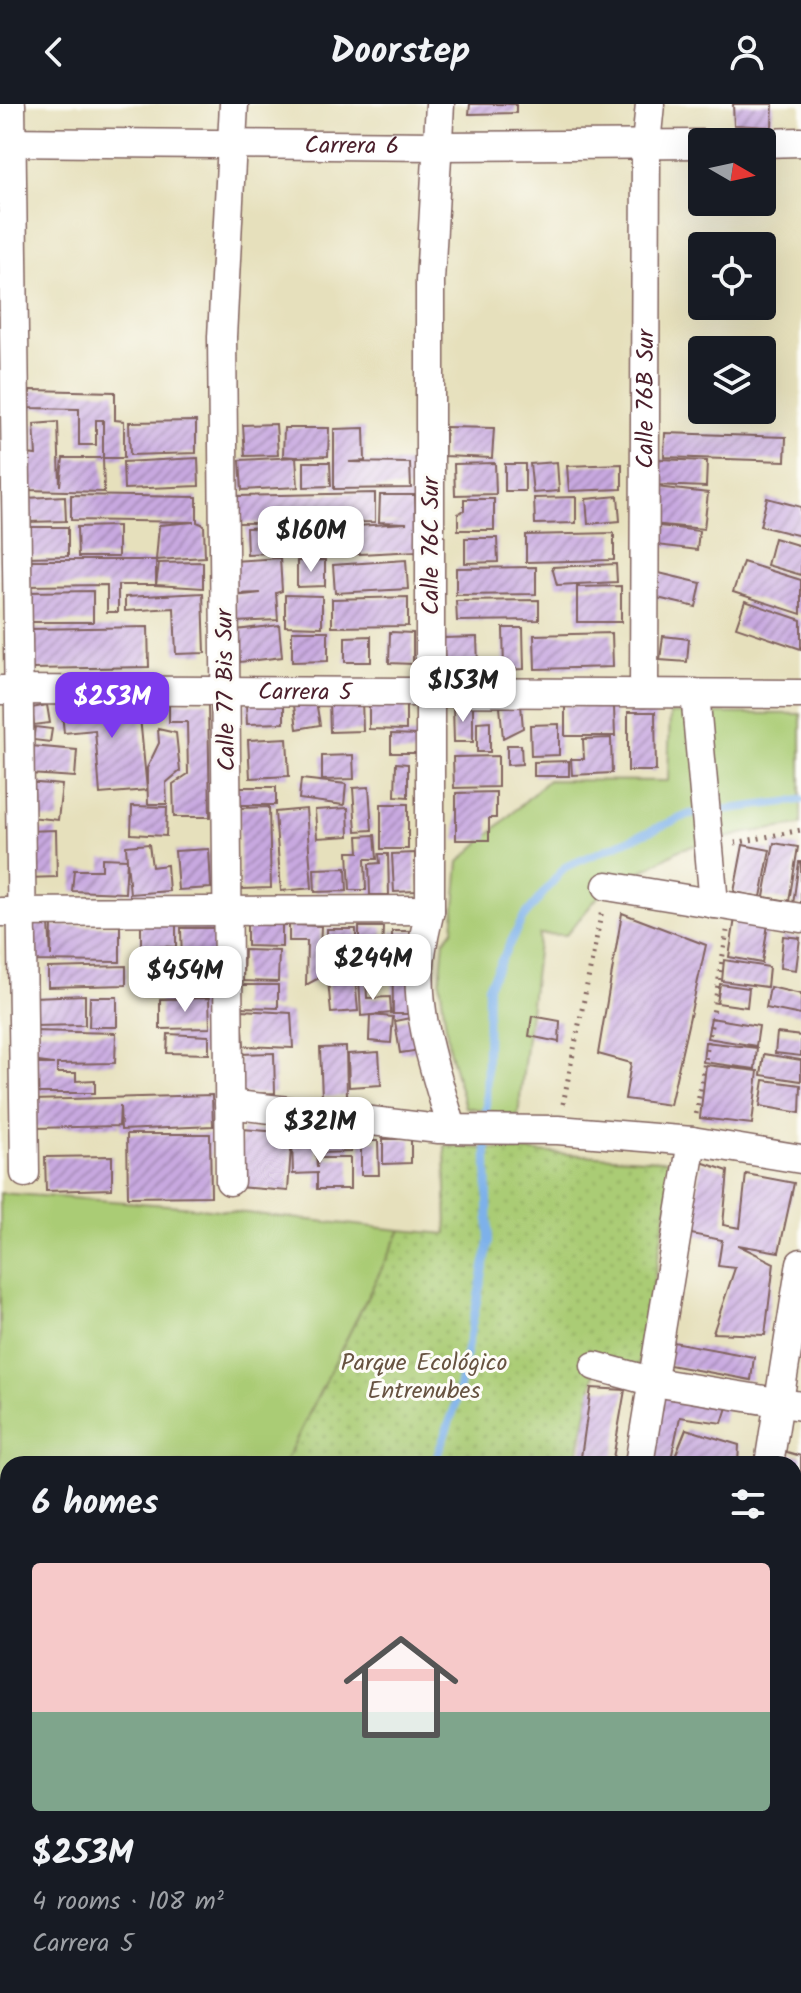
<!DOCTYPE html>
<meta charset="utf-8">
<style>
:root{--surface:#171b24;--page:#242831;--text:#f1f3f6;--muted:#9ea1a6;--accent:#7c3aed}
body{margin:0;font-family:Kalam,sans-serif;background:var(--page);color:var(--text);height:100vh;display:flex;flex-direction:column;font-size:30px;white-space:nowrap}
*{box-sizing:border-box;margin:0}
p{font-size:26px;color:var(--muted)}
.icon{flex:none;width:44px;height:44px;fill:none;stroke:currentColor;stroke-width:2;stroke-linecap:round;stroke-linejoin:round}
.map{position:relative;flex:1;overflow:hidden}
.drawer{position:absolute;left:0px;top:1352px;width:802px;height:538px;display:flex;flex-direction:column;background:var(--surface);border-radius:24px 24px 0 0;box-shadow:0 8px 32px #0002}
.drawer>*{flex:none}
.needle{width:52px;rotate:99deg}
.controls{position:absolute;left:688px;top:24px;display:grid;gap:16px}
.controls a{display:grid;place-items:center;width:88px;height:88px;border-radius:8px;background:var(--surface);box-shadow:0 8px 32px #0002;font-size:40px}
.price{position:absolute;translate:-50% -68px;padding:0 18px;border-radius:16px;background:#fff;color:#222;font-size:26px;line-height:52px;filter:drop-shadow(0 2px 4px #0008)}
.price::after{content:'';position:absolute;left:50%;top:48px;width:24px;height:18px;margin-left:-12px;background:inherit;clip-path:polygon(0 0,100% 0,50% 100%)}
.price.on{background:var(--accent);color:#fff}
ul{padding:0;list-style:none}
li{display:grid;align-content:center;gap:16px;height:424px;padding:0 32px}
li span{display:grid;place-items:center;height:248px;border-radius:8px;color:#555}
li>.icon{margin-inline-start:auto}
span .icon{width:144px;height:144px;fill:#fffc;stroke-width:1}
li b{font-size:34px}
h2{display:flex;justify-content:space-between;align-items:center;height:96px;padding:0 32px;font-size:34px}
header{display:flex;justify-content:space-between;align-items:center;height:104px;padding:0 32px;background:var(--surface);font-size:36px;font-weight:800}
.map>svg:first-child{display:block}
</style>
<header><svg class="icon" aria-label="back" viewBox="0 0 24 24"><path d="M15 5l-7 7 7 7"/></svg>Doorstep<svg class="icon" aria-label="person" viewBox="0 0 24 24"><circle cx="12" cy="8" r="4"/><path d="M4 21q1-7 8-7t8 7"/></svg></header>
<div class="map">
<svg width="801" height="1889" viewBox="0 0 801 1889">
<defs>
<pattern id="park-dots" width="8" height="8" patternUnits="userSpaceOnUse" patternTransform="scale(2)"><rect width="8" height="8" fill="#aacc75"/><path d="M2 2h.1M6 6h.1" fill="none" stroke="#94af65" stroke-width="1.8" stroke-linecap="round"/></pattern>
<pattern id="building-hatch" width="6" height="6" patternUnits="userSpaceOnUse" patternTransform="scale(2)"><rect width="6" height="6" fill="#c8a9e0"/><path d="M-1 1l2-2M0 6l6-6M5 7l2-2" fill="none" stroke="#a489b6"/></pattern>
</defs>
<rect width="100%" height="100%" fill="#fdfcf7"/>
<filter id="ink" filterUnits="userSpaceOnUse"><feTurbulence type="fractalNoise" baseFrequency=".0125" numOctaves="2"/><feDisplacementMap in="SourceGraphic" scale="16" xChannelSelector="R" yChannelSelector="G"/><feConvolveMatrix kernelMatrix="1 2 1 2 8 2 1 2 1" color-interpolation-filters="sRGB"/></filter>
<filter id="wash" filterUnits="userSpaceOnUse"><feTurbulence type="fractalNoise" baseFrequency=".006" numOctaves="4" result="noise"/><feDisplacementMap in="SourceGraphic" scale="32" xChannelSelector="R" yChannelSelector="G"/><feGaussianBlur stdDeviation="1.8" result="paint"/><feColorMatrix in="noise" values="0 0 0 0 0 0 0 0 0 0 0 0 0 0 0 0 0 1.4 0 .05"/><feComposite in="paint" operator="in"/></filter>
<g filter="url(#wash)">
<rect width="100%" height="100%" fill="#e6e0bc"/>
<path fill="#aacc75" stroke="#7a7650" stroke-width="2" d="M670,609L801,610V721L746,729L681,745L648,764L607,782L566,831L539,830L518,1012L465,1003L449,945L440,878L444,837L453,825L459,758L548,676L668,677Z
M0,1089L181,1102L401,1126L284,1360H8V1882H208L207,1889H0Z"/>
<path fill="url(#park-dots)" stroke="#7a7650" stroke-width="2" d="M445,1042L675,1057L638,1266L597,1259L576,1360H284L401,1126L447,1130Z
M794,1585L801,1586V1889H207L208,1882H794Z"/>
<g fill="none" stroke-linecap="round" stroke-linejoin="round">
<path stroke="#7db1ea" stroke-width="8" d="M434,1360L455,1303L489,1139L486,1012L488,882L523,814L565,763L690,710L801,696
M401,1882L402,1889"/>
</g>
<g id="blocks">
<path fill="url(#building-hatch)" d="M470,0H516V9L469,10Z
M733,0H773L772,23L734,21Z
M30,286L115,288V316L124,317V354H103V316H96V341H79V305L29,304Z
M196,317V349L130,351L129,318Z
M58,318L60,382L63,354H103L104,388L27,386V350L36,351L34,320Z
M276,320L278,351L245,352L243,321Z
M446,323L494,324L492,354L444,352Z
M284,324H329L328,352L296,353L298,383L242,386L240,356L296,353L283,352Z
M364,324L365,357L349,358L410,359L411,384L334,385V325Z
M665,329L786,333L785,357L664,353Z
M198,354L199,382L124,385L123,358Z
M658,355L707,357L706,383L656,381Z
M304,358H330L331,382L304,383Z
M557,358L559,387L533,389L530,360Z
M495,359L496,390L455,391L454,360Z
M505,360H525V387H505Z
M622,360V385L569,387L567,362Z
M656,383L708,389L704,425L652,420Z
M375,389V418L238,419L237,392Z
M71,391L197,393V418L204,421L205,453L156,456L159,421L194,418L71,416Z
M380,391H415L417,447L322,452L321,424L407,419L379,418Z
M65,392L66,417L28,418L27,394Z
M618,392L620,417L588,420L586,395Z
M576,393V419L535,420L534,394Z
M767,394L801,403V432L760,422Z
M464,395H494V426H458V410L464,406Z
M652,421L699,427L697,446L649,440Z
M118,422V453H78L77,423Z
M308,422L309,447L247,450L246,424Z
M27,423H68V452L27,453Z
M614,429V456L526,458V431Z
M465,434H497L498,458L465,459Z
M774,434L801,442V471L767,461Z
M280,454L282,487L276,489L278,516L236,518L234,492L261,489L235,490L233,457Z
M25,456H156V481H118V508H107V481L25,482Z
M325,456V482L297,483V457Z
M406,456L408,485L335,489L333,461Z
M203,458V484L156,481L159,459Z
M743,458L801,476V510L733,488Z
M616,460L617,478L557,481L552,463Z
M536,463V490L456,491V464Z
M659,469L701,479L696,503L653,493Z
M621,482V518H577V483Z
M93,487V518H27V488Z
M203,489L205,549L176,550L174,504L125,507V493Z
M285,491L322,492V523L285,522Z
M408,493V522L332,523V495Z
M539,496V516L457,517L456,497Z
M745,497L801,516V545L736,523Z
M279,521L282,553L240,558L236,526Z
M148,523L149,563L31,565L30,525Z
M503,524H523L524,565L504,566Z
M292,527H328V557L292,558Z
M390,528L413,529V560L389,559Z
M612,529L613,563L535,565L534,531Z
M371,532V558H345V533Z
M663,532L689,535L687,558L660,556Z
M477,533L478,561L445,563L443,534Z
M138,592L147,686L100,690L95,626L64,629L61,599Z
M362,595L363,627L330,628L329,596Z
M316,597L320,621L297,625L294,601Z
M369,597L406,598V626L369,625Z
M169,598H208L210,713H174L173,680L188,670L187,618H169Z
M284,598V619L247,620L246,599Z
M47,601L50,619L34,621L32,604Z
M521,601L523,624L503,634L500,603Z
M453,602H473V638H454Z
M565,602L614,603L615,632H565Z
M628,608H655L656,667H628Z
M490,617V648H477V618Z
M559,620V651L531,652L530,621Z
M35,623L52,625L50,638L33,636Z
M158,625L176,629L180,667L166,679L167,700H148L147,664L159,639Z
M391,630L419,631V649H391Z
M287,634L289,672L250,674L248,636Z
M611,634L612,669L572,671L571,655H584L583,635Z
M507,641H521L522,660L507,661Z
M31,642L77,646L75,673L30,670Z
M353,651L354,675L322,676V652Z
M498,652V683L454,684L453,653Z
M569,657V672H534V658Z
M396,659L408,660V693L395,692Z
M301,675L346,680L344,701L299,695Z
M25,678L62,681L58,716L21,712Z
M236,683H276V701H237Z
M369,683L372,726L356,727L353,684Z
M496,688V714H489V736H456V689Z
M381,700H408V745H381Z
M132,702L167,703L166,732L131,730Z
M269,703L271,784L241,785L239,704Z
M348,704L349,732L317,734L315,706Z
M306,705L312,784L281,787L275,708Z
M56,726L57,773L26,774L25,727Z
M375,731L377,755H365L366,786H350L348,748H359L358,732Z
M774,739L798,743L789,797L764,793Z
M149,740L152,763L167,761L169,787L130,790L127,756L125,789L72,787L74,766H102V754L127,755L126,742Z
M743,741L770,746L761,793L734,788Z
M209,745L211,784L178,786L175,747Z
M415,749L416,787L394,788L392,750Z
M379,750H388L389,791H370L369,760L380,759Z
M799,758H801V801L793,800Z
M346,764L347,787L315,788L314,765Z
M622,809L706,841L670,1001L625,995L631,959L598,950Z
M141,814H176V843L141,842Z
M735,814L768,820L762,859L729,853Z
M247,819H282V843L247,842Z
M29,820H49L51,852L52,822H120V858L30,857Z
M289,821L321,822L319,874L306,881L307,837H289Z
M359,823H383L382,848H359Z
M181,824H214V859H182Z
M327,825H356V855H327Z
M392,827H415L416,910H393Z
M783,832L800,834L796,866L780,864Z
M244,846L279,847L278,878L243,877Z
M724,856L769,863L767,883L722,877Z
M126,862V881L48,883V864Z
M359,873H366L367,894L390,893L391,909L361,912Z
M355,874L358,907L331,909L328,876Z
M720,880L749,884L747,903L717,899Z
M241,881H278V904L241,903Z
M770,883L801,890V911L766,904Z
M85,891V921L33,922V893Z
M90,893H117V923H89Z
M209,894L210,924L160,925V895Z
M242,906L291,909L293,944L244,942Z
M370,911L393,913L391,939L369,937Z
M532,912L560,917L559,938L529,932Z
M415,913L421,946L400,949L395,917Z
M711,914L759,922L756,942L707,934Z
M32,927L116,929L115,959L57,960V969H76V977L95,976V989H30L31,960H54L31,957Z
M777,929L801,932V952L775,949Z
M168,930L209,932V950L167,949Z
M705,938L757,944L755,965L703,958Z
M346,943L347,992L322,993L320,944Z
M379,948L381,981L349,983L348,950Z
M274,949L275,989L241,990L239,950Z
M764,950L801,956V977L761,971Z
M706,961L758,967L752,1020L700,1014Z
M764,976L801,981L800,1009L760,1002Z
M212,991L213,1022L121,1026L120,1002L119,1022L34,1024L33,996Z
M242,1025L292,1029L288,1087L238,1083Z
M127,1030H210L211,1092L128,1093Z
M320,1032H351V1048L320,1049Z
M315,1033L317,1064L318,1054H350V1085H317V1069L293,1070L292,1034Z
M383,1035H411V1059L383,1060Z
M361,1037H378L379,1071H361Z
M112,1052V1085L46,1087L45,1053Z
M701,1058L728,1067L723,1121L740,1124L746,1070L794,1079L779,1148L738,1141L774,1159L765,1231L713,1229L735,1164L718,1162L722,1136L691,1130Z
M668,1237L754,1253L751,1276L664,1260Z
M591,1284L625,1286L612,1360H580Z
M661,1290L728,1300L722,1319L680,1313L671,1355H674L686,1325L739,1341L738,1360H648Z
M780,1346L801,1352V1368L794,1367V1360H778Z
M794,1479L801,1480V1536L794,1535V1520L801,1515L794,1503Z"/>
</g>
</g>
<g filter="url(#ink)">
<use href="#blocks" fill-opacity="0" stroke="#81635e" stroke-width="2"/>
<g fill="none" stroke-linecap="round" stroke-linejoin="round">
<g stroke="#81635e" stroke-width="31">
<g id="minor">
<path d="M11,0L25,1069"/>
<path d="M440,0L430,177V806C426,824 421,842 420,861C416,915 437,973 452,1024"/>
<path id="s1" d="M0,38L437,42L702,40"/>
<path d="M762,39L801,38"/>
<path id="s2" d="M1,586L801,590"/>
<path id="s3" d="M644,589L646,40L650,0"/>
<path d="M695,589L714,800"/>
<path d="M607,782L801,814"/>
<path d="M0,808L430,806"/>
<path d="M229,1000L439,1025L558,1026L692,1037L801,1055"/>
<path d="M230,1077L222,233L234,0"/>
<path d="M595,1262L654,1278L801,1302"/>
<path d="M639,1360L692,1037"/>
<path d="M769,1360L801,1159"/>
</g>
</g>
<path stroke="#81635e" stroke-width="5" stroke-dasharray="2 6" stroke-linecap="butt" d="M735,739L801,726
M563,1000L602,806
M696,1010L727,827
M794,1575L801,1576"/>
<use href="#minor" stroke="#fff" stroke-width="28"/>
</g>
</g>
<g text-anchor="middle" stroke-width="6" stroke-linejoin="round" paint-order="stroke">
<g font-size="24" fill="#4a1f2b" stroke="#fdfcf7">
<text dy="8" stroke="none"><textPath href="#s1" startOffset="352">Carrera 6</textPath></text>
<text dy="8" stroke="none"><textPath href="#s3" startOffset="294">Calle 76B Sur</textPath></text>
<text transform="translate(430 442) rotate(-90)" y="8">Calle 76C Sur</text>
<text transform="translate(225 586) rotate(-91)" y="8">Calle 77 Bis Sur</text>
<text dy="8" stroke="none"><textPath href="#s2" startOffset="304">Carrera 5</textPath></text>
</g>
<g font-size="24" fill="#675341" stroke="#fdfcf7">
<text x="424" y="1266">Parque Ecológico<tspan x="424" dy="28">Entrenubes</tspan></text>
</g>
</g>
</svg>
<div class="controls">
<a><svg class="needle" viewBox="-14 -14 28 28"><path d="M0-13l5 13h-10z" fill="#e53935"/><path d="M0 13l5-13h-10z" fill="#9ea1a6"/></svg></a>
<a><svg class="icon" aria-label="locate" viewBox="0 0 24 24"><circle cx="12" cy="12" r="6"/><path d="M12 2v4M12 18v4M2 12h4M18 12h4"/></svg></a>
<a><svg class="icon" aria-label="layers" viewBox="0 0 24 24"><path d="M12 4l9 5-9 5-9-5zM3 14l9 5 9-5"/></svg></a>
</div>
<b class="price" style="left:311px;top:470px">$160M</b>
<b class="price" style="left:463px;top:620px">$153M</b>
<b class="price on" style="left:112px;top:636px">$253M</b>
<b class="price" style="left:373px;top:898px">$244M</b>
<b class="price" style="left:185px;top:910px">$454M</b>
<b class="price" style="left:320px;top:1061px">$321M</b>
<section class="drawer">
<h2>6 homes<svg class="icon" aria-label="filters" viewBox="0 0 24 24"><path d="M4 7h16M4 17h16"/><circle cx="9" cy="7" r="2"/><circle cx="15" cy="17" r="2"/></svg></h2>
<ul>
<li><span style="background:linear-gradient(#f6c9c9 60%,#7fa58c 0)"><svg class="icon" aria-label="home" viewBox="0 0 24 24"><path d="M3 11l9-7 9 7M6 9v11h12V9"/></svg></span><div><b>$253M</b><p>4 rooms · 108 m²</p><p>Carrera 5</p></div></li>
</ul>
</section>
</div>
